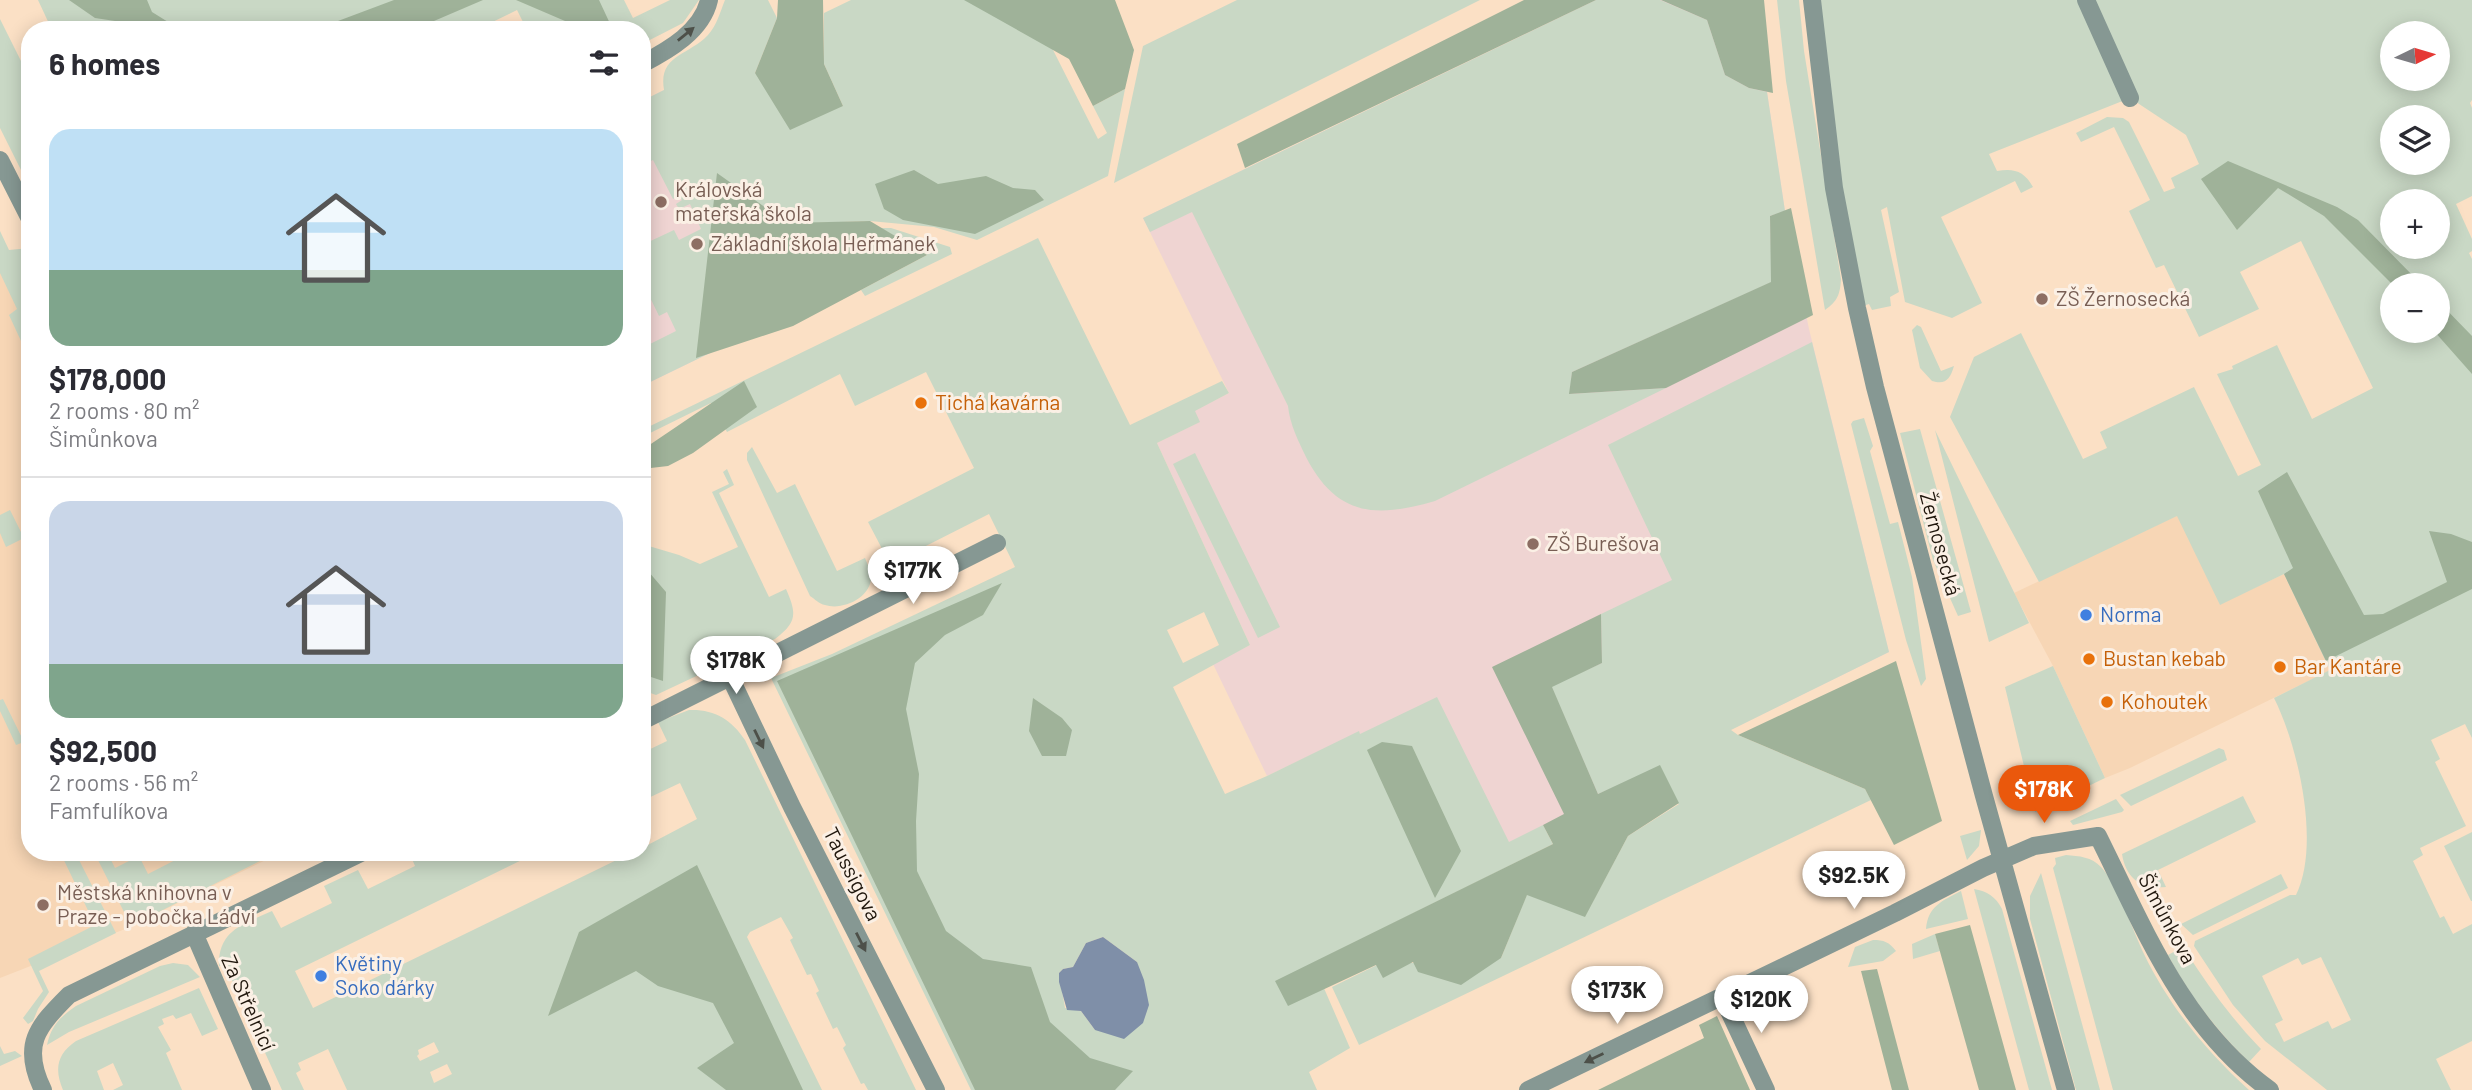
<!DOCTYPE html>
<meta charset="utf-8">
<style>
:root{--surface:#fff;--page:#f7f7f7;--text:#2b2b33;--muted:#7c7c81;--line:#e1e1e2;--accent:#ea580c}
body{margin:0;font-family:Barlow,sans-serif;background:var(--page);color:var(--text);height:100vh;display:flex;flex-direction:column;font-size:26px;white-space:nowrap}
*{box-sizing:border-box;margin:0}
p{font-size:23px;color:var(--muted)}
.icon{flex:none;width:38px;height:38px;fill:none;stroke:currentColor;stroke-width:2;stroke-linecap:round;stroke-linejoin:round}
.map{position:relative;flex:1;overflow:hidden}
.panel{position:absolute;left:21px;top:21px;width:630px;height:840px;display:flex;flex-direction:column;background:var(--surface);border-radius:28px;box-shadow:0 4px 18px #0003}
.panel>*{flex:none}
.needle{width:46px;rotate:85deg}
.tools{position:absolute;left:2380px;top:21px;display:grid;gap:14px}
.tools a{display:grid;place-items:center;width:70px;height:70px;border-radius:50%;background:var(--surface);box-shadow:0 4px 18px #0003;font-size:35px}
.price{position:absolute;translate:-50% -60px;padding:0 16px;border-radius:24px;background:#fff;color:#222;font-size:23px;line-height:46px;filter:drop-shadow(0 2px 4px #0008)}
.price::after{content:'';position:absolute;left:50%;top:42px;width:21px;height:16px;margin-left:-10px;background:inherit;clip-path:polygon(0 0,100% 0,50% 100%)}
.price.active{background:var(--accent);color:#fff}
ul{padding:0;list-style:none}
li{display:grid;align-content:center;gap:14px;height:371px;padding:0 28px}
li+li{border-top:2px solid var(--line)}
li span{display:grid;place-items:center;height:217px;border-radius:21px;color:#555}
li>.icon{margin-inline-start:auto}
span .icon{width:126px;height:126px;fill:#fffc;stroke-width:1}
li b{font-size:30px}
h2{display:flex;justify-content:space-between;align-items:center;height:84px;padding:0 28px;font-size:30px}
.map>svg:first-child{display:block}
</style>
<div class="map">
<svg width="2472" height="1090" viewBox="0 0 2472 1090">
<rect width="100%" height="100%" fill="#fbe0c5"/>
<path fill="#f7d6b5" d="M0,269L30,332V852H282L125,929L0,978Z
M2178,515L2220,604L2284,574L2331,670L2130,768L2105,778L2053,666L2014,593Z"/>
<path fill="#efd4d2" d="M1596,0H1757L1767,92L1785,211L1809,329L1889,652L1612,788L1437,902L1359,732L1267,776L1213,664L1250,645L1157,443L1199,422L1194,411L1229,393L1143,218Z
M674,85L786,316L642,386V101Z"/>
<path fill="#c9d8c5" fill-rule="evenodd" d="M38,0H624L633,18L670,0H699L683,23L642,44V30H527L517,10L476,30H52Z
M725,0H768L777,18L755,73L843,106L824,64V13L851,0H969L1050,44L1098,139L1107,133L1093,106L1125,89L1108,176L977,240L934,227L870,221L787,224L786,316L642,386V348L676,331L667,312L659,316L642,281V245L674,230L679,240L701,229L690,204L679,209L676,204L682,200L679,196L673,199L653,160L642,165V101L664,90C658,55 688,56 708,35C717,25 720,12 725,0Z
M1237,0H1480L1114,183L1143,46Z
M1596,0H1660L1707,20L1725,75L1749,88L1767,92L1785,211L1770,216L1772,282L1572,372L1570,394L1666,388L1435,501C1376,518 1337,517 1306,457C1298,440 1290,425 1288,406L1192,212L1150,232L1143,218Z
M1777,0H1799L1804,51L1841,279C1840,294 1838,301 1825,310L1786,81Z
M1812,0H2472V100L2470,103L2472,108V196L2456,204L2472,239V251L2469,253L2472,259V738L2465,724L2431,740L2440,759L2435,762L2466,826L2420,848L2423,855L2413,861L2440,918L2444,916L2453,934L2472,924V1041L2436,1059L2451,1090H2327L2265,1041L2233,1005L2194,946L2195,941L2290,895H2296C2321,844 2298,746 2274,698L2330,670L2284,574L2220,605L2177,516L2039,582L1950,417L1974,357L2021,333L2083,459L2107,448L2100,432L2194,387L2238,476L2261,465L2217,374L2233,369L2232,366L2277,345L2312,419L2373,388L2301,241L2240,272L2259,309L2199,337L2164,265L2156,268L2129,211L2150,200L2114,127L2081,142L2076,133L2107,117L2123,118L2129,122L2164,192L2175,188L2171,178L2199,164L2186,135L2130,98L1989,154L1997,171C2014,168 2024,171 2033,187L2021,193L2015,181L1941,217L1982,303L1952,318L1905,302L1887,207L1881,210L1899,292L1890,297L1891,306L1872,310L1869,304L1857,308ZM2392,33H2438V79H2392ZM2392,117H2438V163H2392ZM2392,201H2438V247H2392ZM2392,285H2438V331H2392ZM2321,957L2351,1020L2332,1029L2328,1021L2284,1042L2275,1024L2283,1020L2262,976L2298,958L2302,965Z
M0,19L30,79V188L0,128Z
M881,228H891L950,247L952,254L865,296L861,290L927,255Z
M0,231L9,250L30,248V336L21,341L9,315L17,309L0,273Z
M1038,238L1130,425L1222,381L1229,393L1195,411L1200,422L1157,443L1250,645L1173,687L1225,794L1267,776L1359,731L1360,734L1437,697L1509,842L1543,825L1553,844L1313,963L1350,1048L1309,1072L1317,1090H971L771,678L832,654L1015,567L989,514L914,552L921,568L897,571L889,562L868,522L974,468L926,372L855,406L840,374L727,432L711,403L642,437V430ZM1204,612L1219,645L1183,663L1167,630ZM1103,937L1137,962L1095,1030L1081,1011L1065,1008L1059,973L1063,969L1073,967L1086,943Z
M1917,325L1921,327L1941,371L1954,366C1950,379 1946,385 1932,381L1920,368L1912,330Z
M1812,342L1889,652L1731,730L1738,735L1865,789L1871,800L1359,1045L1332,987L1377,965L1501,958L1527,894L1585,916L1628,836L1679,804L1612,788L1598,794L1551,686L1602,663L1601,614L1672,580L1608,445Z
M1864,418L1873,446L1870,451L1890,524L1898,522L1912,577L1926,679L1921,686L1906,640L1851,424L1853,421Z
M1920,429L1971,612L1958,616L1933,560L1900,433Z
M1935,430L2029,623L1989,642Z
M752,447L777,493L795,484L837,571L865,558C867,563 870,569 871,575C873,597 843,611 825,605C819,604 815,599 810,596L747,460V453Z
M1195,453L1280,627L1258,638L1173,464Z
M727,469L734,485L719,493L769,597L786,589C797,614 797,622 775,639L656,695L642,690V544L679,555L700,564L738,547L712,492L729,484L723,472Z
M10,510L24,538L6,547L0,533V515Z
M2053,666L2105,778L2035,812L2005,687Z
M3,699L24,742L16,745L0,711V700Z
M689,710C714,709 731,719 745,740L916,1090H868L864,1083L861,1084L843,1048L846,1045L837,1027L833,1029L816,993L819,991L811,974L807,975L790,940L793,938L781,917L750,932L747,937L822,1090H347L328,1049L298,1063L301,1070L296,1073L304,1090H282L225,965L219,966C218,930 244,924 272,911L281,928L332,903L324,886L358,870L368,889L415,866L409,852H420L424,859L437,852H538L295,971L313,1008L633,852H642V848L697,819L680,783L642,801V753L667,741L658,722ZM434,1042L439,1052L420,1061L417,1056L419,1054L418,1050ZM447,1064L452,1074L434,1083L430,1072Z
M2219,748L2224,750L2227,760L2131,806L2120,795Z
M2243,796L2256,822L2158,870L2166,887C2141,889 2126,879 2122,854Z
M2116,799L2124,810L2122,812L2073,825L2070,821Z
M1981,830L1979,846L1967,860L1960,836Z
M2472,832V901H2471L2444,846Z
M60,852H75L116,933L39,971L49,992L38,1009L33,1021L28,1024L23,1018L43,991L28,959L95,925Z
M94,852H107L115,868L139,856L148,874L191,852H259L262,860L131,926Z
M2066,855C2079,856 2092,857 2101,867C2116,882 2134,933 2144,954C2169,1006 2207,1052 2249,1090H2113L2053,868L2056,864L2055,858Z
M2041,873L2100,1090H2076L2030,919V896Z
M2281,874L2288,888L2193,935L2181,924Z
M1974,889C1987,891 1996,897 2002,909L2052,1090H2029Z
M1961,891L1968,919L1926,929C1928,906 1942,901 1961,891Z
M1935,934L1940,951L1913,959L1912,944Z
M1873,940C1884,940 1889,942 1896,951L1883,961L1848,967L1855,947Z
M2181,948L2185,950C2208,986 2231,1018 2261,1049L2249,1062C2217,1031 2189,995 2168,955Z
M173,963L188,965L200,977L69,1032L47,1045C51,1026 60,1017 76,1006L160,966Z
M199,988L218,1029L202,1036L191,1013L176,1019L173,1015L162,1019L164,1024L158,1027L171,1050L166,1053L182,1090H113L123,1085L113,1063L97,1071L104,1090H63C54,1069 57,1054 76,1041Z
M0,1046L4,1054L15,1051L22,1056L0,1066Z"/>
<path fill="#9fb299" d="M69,0H147L152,12L181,30H141L135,24L95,18Z
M394,0H483L413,30H314Z
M516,0H599L613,30H586Z
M778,0H823L824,64L843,106L790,130L755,73L777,18Z
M964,0H1115L1134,50L1125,89L1093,106L1069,59Z
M1524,0H1596L1245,168L1237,144Z
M1661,0H1764L1773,93L1749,88L1725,75L1707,20Z
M2228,161L2337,207L2358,220L2422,285H2393L2324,216L2278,188L2237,230L2201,179Z
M914,170L938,184L986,176L1013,188L1035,190L1044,200L975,234L903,220L884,209L875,184Z
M717,173L787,223L870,221L927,255L793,326L696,358Z
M1791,208L1813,315L1666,388L1569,394L1572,372L1771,282L1770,216Z
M2438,301L2472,336V374L2434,331H2438Z
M744,381L757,407L693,453L668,466L642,469V450Z
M2287,472L2364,615L2383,614L2447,582L2429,531L2451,534L2472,542V589L2326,661L2284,574L2293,568L2258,491Z
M642,564L666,592L663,681L642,674Z
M1002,583L983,615L945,635L915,663L906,709L919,774L916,821L917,871L946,931L983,959L1031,967L1050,1022L1090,1058L1133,1071L1115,1090H975L777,681Z
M1601,614L1602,663L1552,687L1598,794L1660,765L1679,803L1628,836L1585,917L1527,895L1501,958L1461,985L1418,972L1413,962L1383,978L1376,965L1288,1006L1275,981L1553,844L1543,825L1564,814L1492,667Z
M1896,661L1942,821L1894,845L1865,789L1738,735Z
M1033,698L1062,718L1072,730L1066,756H1042L1029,731Z
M1382,742L1412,746L1461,851L1435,898L1367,750Z
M697,865L803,1090H726L697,1068L734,1043L713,1003L658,986L636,971L548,1016L579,932Z
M1970,925L2016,1090H1979L1935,934Z
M1877,969L1909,1090H1892L1861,971Z
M1717,1016L1750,1090H1598L1704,1038L1699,1025Z"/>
<path fill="#7f8fa8" d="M1103,937L1137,962L1144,980L1149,1005L1143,1023L1124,1039L1095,1030L1081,1011L1067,1010L1059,982V973L1063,969L1073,967L1086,943Z"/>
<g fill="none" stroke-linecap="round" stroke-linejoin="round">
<path stroke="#869893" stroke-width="18" d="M1812,0L1834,188L1857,308L1875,387L1984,796L2066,1090
M2086,0L2130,98
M642,64C669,50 702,31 709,0
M0,160L30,219
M730,677L792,807L936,1090
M642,721L997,543
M194,933L262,1090
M1722,996L1766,1090
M43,1090C21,1045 37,1027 69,995L363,852
M1528,1090L1895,913L1983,868L2034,846L2098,836C2144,928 2183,1028 2270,1090"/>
</g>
<defs><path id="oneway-solid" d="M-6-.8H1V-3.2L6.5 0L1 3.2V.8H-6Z" transform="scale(1.75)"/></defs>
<g fill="#4d5049">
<use href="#oneway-solid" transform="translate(686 34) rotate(-39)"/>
<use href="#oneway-solid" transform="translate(759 739) rotate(64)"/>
<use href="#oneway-solid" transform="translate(861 942) rotate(63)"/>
<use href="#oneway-solid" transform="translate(1594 1058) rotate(154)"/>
</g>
<g fill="#8d6e63" stroke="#fbf0e5" stroke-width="2.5">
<circle cx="661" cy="202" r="7"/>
<circle cx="697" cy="244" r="7"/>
<circle cx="2042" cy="299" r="7"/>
<circle cx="1533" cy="544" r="7"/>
<circle cx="43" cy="905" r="7"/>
</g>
<g fill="#e8710a" stroke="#fbf0e5" stroke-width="2.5">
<circle cx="921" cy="403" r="7"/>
<circle cx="2089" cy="659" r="7"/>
<circle cx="2280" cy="667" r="7"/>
<circle cx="2107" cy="702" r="7"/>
</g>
<g fill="#3f7fe0" stroke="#fbf0e5" stroke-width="2.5">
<circle cx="2086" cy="615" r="7"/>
<circle cx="321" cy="976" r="7"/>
</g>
<g text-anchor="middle" stroke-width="6" stroke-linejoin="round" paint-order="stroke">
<g font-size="21" fill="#785e54" stroke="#fbf0e5" text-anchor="start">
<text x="675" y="197">Královská<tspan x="675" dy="24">mateřská škola</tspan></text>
<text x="711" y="251">Základní škola Heřmánek</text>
<text x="2056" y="306">ZŠ Žernosecká</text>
<text x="1547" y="551">ZŠ Burešova</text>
<text x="57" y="900">Městská knihovna v<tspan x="57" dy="24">Praze - pobočka Ládví</tspan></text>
</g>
<g font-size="21" fill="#c56008" stroke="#fbf0e5" text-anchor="start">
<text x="935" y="410">Tichá kavárna</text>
<text x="2103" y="666">Bustan kebab</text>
<text x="2294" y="674">Bar Kantáre</text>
<text x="2121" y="709">Kohoutek</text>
</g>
<g font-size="21" fill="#1f160c" stroke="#fbf0e5">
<text transform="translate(1940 544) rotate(75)" y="7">Žernosecká</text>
<text transform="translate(852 874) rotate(63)" y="7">Taussigova</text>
<text transform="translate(2167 919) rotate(62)" y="7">Šimůnkova</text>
<text transform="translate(248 1003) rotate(66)" y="7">Za Střelnicí</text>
</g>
<g font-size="21" fill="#366cbe" stroke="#fbf0e5" text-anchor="start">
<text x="2100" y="622">Norma</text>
<text x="335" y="971">Květiny<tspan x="335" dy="24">Soko dárky</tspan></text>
</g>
</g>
</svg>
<div class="tools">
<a><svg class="needle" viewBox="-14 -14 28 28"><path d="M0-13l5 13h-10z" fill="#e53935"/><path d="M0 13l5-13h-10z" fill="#7c7c81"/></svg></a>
<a><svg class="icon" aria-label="layers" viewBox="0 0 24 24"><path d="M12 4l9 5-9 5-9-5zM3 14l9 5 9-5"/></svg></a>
<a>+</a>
<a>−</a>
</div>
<b class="price" style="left:913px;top:606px">$177K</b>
<b class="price" style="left:736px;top:696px">$178K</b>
<b class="price active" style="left:2044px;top:825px">$178K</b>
<b class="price" style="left:1854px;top:911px">$92.5K</b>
<b class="price" style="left:1617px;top:1026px">$173K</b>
<b class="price" style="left:1761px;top:1035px">$120K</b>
<section class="panel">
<h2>6 homes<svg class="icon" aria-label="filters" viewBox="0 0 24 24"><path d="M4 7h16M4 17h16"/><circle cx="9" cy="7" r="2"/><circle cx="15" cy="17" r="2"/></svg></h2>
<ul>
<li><span style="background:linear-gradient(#bfe0f5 65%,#7fa58c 0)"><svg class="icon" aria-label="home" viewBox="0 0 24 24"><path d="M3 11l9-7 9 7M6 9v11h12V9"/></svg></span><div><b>$178,000</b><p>2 rooms · 80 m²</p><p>Šimůnkova</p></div></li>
<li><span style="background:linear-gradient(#c9d6e8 75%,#7fa58c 0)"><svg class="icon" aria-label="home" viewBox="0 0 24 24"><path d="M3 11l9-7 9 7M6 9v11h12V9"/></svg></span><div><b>$92,500</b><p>2 rooms · 56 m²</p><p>Famfulíkova</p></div></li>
</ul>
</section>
</div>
